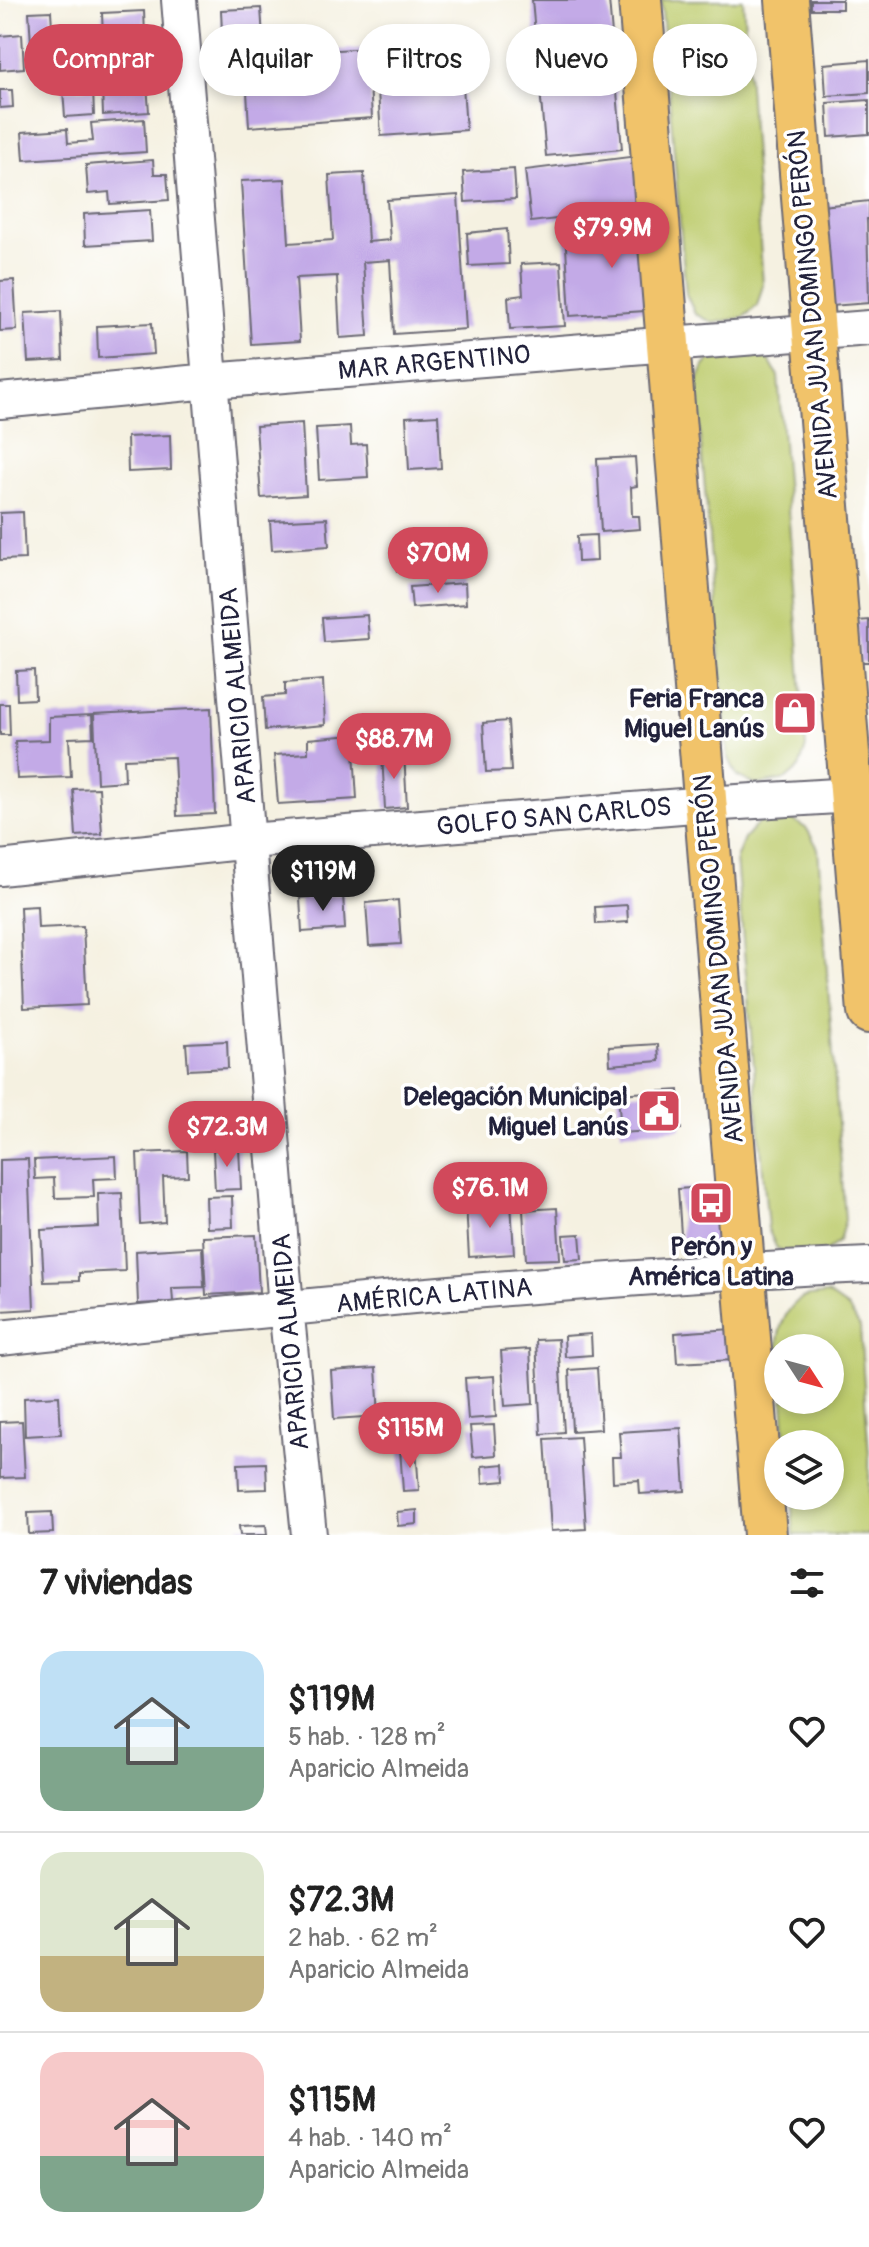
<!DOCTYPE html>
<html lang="es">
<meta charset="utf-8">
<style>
:root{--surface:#fff;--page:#f2f2f2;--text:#222;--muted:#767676;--line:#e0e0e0;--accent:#d1495b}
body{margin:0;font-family:Pangolin,sans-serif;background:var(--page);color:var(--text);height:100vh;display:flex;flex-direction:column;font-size:30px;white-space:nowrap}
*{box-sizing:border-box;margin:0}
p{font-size:26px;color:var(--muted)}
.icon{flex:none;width:44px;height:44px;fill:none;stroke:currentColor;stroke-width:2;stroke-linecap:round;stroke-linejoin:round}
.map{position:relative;height:1535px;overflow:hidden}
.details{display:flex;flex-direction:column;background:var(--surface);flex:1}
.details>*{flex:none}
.guide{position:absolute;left:24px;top:24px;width:822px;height:72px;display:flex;gap:16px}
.needle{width:52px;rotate:126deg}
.tools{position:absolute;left:764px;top:1334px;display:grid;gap:16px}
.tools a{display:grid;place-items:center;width:80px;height:80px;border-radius:50%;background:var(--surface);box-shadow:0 4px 12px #0003;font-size:40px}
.price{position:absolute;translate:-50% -68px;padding:0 18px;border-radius:28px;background:var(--accent);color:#fff;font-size:26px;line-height:52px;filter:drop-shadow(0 2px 4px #0008)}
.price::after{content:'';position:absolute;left:50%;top:48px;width:24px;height:18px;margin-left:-12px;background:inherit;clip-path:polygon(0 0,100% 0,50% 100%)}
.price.current{background:#222;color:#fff}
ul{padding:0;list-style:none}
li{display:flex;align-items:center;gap:24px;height:200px;padding:0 40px}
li+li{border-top:2px solid var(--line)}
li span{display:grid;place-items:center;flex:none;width:224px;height:160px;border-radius:24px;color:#555}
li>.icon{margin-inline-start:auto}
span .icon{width:96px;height:96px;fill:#fffc;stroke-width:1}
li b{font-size:34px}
h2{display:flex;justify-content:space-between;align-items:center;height:96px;padding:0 40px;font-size:34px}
.chip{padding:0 28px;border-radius:36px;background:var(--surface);box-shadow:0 4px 12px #0003;font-size:28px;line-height:72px}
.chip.current{background:var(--accent);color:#fff}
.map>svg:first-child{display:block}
</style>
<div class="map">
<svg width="869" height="1535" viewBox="0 0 869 1535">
<rect width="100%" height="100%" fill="#fff"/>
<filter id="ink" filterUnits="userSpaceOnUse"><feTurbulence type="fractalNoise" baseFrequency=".0125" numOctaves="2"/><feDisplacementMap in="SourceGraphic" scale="16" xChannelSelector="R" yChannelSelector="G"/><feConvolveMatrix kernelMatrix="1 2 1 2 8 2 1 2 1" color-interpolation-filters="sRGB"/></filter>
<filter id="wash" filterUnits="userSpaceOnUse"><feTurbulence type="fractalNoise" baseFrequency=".006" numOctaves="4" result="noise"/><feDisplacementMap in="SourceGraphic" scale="32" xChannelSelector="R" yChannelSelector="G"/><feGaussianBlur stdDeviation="1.8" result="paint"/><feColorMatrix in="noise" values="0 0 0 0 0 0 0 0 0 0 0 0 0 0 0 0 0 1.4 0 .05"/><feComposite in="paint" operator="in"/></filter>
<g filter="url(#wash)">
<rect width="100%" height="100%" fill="#f5f1e1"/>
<path fill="#becc6e" stroke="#707754" stroke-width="2" d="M661,0H743L763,285L757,306L744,317L714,323L695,314L686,294Z
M747,343L767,357L778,376L806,747L799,768L786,779L756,785L737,776L728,756L696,386L704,366L721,347Z
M787,816L807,829L818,848L845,1220L839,1241L826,1252L796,1258L777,1249L768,1229L736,859L744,839L761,820Z
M828,1294L848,1308L860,1327L869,1457V1535H794L791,1496H830V1444H786L783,1400H830V1348H778C777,1331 786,1307 802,1298C809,1295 821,1295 828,1294Z"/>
<g id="blocks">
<path fill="#c3aae7" d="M532,0H609L622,149L546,156Z
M811,0H842V9H811Z
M261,8L264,53L223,55L221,10Z
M51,11L53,42L31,43L29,12Z
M144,11L145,35L103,37L102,13Z
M22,34L24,68L0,70V36Z
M119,45L121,77L96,79L94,47Z
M368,48L372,118L249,127L245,56Z
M869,60V93L826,96L824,64Z
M147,83L149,112L103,115L102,86Z
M463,85L466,130L381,136L378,91Z
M93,88L94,115L65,117L63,90Z
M0,90H12L13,107L0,108Z
M869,100V134L829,137L827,103Z
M144,119L146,152L24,160L22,132L67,129L68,143L93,141L91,123Z
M637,156L643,209L531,222L525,170Z
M153,160L154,174H167L169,200L110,204L109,192L88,194L86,165Z
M514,169L516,199L465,202L463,172Z
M364,173L368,242L390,240L387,200L458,195L466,329L394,334L390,260L363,262L368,336L340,338L337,276L296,278L300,341L251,344L241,181L285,179L289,243L333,240L329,175Z
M869,201V219H867L869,303L831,306L822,206Z
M150,210L152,241L85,245L84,214Z
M654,224L660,310L570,316L565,230Z
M507,229L509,264L469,266L467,233Z
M561,262L565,326L510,329L508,297L523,295L521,264Z
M14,280L17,330L0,331V281Z
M61,311L63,360L28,362L25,313Z
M152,323L154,354L98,358L97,326Z
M438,415L441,468L409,470L406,417Z
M302,423L306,495L261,498L256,426Z
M350,426L351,445L366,444L368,477L319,480L316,428Z
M170,435L171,470L128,472L127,437Z
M635,457L637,486L631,487L632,516H639L640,529L601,532L597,459Z
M23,512L25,559L0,560V513Z
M327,518L329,546L272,550L270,521Z
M596,535L597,561L578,562L577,536Z
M416,541L418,569L397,571L396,542Z
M465,583L466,604L412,608L410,587Z
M367,615L369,639L324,642L322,618Z
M869,620V662H860L857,621Z
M34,670L35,699L17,700L16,671Z
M323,680L325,725L265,730L263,697L285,695V683Z
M0,704H9L10,735H0Z
M211,708L215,814L177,816L174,757L124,759L125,781L97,783L94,714Z
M92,715L93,737L69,738L71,777L17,779L15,741L49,740V717Z
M508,721L511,771L486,772L483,723Z
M353,735L357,799L278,804L274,755L308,753V739Z
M404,753L407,807L385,809L382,754Z
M99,788L102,834L76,836L73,789Z
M343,894L345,929L302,932L300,898Z
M398,900L401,944L369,946L366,903Z
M627,905L628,922L596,924L595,907Z
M37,906L38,928L83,926L87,1005L24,1008L20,907Z
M227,1041L228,1068L188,1070L186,1043Z
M658,1044L659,1061L610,1065L609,1047Z
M679,1090L681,1129L621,1133L618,1094Z
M239,1148L241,1189L215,1190L213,1150Z
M187,1151L188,1176L163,1177L165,1222L140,1224L137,1153Z
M116,1156L117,1178L93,1179L94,1197L55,1198L54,1178L35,1179L34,1160Z
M28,1159L34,1309L0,1311V1160Z
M716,1186L720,1247L682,1250L678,1189Z
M122,1193L125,1271L79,1273V1281L44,1282L41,1230L99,1227L98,1194Z
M232,1196L233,1227L207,1228L206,1197Z
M511,1202L514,1254L469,1257L466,1205Z
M557,1208L560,1259L526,1260L523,1210Z
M580,1234L582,1259L565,1260L563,1235Z
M256,1235L259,1292L206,1295L203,1237Z
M202,1247L204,1287L172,1288L173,1302L138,1304L136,1251Z
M732,1329L734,1360L677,1363L675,1333Z
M591,1334L592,1355L565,1357L564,1336Z
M558,1339L564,1432L541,1434L536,1340Z
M530,1349L533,1404L505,1406L501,1351Z
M376,1368L379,1416L334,1419L331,1371Z
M597,1368L601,1429L572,1431L569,1370Z
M494,1376L496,1417L468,1419L465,1378Z
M59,1396L61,1434L25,1436L24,1398Z
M22,1421L25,1477L0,1478V1422Z
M494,1425L496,1455L473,1457L470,1426Z
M681,1428L685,1491L640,1494L639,1480L613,1482L612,1457H621L619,1432Z
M580,1437L586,1529L551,1531L545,1439Z
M416,1448L419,1490L403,1491L400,1449Z
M266,1463L267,1489L239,1490L238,1464Z
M504,1464L505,1481L483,1483L482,1466Z
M417,1510V1524L398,1526L397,1512Z
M52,1512L53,1533L29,1534L28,1513Z
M266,1525L267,1535H240L239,1526Z"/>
</g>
</g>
<g filter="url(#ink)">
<use href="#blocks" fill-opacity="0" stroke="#6c6a75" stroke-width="2"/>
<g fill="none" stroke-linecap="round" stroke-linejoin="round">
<g stroke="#6c6a75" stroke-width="38">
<path id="minor" d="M179,0L286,1307L309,1535
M0,401L210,381L869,328
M0,868L249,841L706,804L869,794
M0,1338C289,1307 579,1277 869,1265"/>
</g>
<g stroke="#6c6a75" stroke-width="46">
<path id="major" d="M640,0L765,1535
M787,0L869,1012"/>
</g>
<use href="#minor" stroke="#fff" stroke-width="34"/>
<use href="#major" stroke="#f1c36a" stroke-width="42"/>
</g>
</g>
<defs>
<g id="shop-square" transform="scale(2.3)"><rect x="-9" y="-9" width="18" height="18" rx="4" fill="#d1495b" stroke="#fff"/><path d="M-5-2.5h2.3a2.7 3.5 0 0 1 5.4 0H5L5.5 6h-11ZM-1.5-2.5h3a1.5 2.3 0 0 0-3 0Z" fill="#fff"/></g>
<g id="civic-square" transform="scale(2.3)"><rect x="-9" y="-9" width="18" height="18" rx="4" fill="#d1495b" stroke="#fff"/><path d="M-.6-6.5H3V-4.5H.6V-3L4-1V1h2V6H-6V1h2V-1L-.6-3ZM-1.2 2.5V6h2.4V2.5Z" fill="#fff"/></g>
<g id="bus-square" transform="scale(2.3)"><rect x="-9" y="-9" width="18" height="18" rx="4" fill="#d1495b" stroke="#fff"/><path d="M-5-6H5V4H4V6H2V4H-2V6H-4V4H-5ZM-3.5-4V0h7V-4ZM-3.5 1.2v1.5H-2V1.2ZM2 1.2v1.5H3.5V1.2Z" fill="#fff"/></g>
</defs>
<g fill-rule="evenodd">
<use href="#shop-square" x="795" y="713"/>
<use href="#civic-square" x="659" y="1111"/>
<use href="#bus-square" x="711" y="1203"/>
</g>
<g text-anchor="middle" stroke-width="7" stroke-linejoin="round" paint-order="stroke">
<g font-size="26" fill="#22223b" stroke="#fff">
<text transform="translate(812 315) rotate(-95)" y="9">AVENIDA JUAN DOMINGO PERÓN</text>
<text transform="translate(434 362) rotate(-5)" y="9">MAR ARGENTINO</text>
<text transform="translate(237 696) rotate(-95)" y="9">APARICIO ALMEIDA</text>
<text transform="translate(554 816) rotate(-5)" y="9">GOLFO SAN CARLOS</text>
<text transform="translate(718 959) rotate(-95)" y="9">AVENIDA JUAN DOMINGO PERÓN</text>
<text transform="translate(434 1295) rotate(-5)" y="9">AMÉRICA LATINA</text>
<text transform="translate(290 1342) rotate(-95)" y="9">APARICIO ALMEIDA</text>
</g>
<g font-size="26" font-weight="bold" fill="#22223b" stroke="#fff" text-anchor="end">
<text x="764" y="707">Feria Franca<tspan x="764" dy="30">Miguel Lanús</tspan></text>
<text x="628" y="1105">Delegación Municipal<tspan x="628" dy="30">Miguel Lanús</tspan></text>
<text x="711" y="1255" text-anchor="middle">Perón y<tspan x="711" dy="30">América Latina</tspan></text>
</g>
</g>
</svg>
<div class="tools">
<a><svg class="needle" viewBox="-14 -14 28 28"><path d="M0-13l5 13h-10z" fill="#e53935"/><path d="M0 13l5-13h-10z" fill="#767676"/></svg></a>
<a><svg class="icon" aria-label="layers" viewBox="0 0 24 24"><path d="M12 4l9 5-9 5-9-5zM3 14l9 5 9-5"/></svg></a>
</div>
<b class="price" style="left:612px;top:270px">$79.9M</b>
<b class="price" style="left:438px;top:595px">$70M</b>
<b class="price" style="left:394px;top:781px">$88.7M</b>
<b class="price current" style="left:323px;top:913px">$119M</b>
<b class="price" style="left:227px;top:1169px">$72.3M</b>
<b class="price" style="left:490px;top:1230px">$76.1M</b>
<b class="price" style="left:410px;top:1470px">$115M</b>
<div class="guide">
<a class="chip current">Comprar</a>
<a class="chip">Alquilar</a>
<a class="chip">Filtros</a>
<a class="chip">Nuevo</a>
<a class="chip">Piso</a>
</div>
</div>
<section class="details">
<h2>7 viviendas<svg class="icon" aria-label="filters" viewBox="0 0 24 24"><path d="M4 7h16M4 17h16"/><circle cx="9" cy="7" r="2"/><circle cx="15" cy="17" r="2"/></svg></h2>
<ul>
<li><span style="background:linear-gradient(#bfe0f5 60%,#7fa58c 0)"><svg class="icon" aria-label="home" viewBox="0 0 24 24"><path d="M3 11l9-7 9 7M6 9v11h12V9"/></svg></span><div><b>$119M</b><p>5 hab. · 128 m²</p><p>Aparicio Almeida</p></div><svg class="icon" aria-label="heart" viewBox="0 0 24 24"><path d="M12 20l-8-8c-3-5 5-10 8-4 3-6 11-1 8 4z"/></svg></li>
<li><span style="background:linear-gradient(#dfe7d0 65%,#c2b280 0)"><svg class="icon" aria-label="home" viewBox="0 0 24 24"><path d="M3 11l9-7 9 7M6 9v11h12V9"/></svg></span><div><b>$72.3M</b><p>2 hab. · 62 m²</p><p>Aparicio Almeida</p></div><svg class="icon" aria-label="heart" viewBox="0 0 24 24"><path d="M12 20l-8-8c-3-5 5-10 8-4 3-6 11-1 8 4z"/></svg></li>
<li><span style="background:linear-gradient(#f6c9c9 65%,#7fa58c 0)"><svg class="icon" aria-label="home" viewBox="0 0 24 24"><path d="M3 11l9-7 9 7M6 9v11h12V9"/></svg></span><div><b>$115M</b><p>4 hab. · 140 m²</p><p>Aparicio Almeida</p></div><svg class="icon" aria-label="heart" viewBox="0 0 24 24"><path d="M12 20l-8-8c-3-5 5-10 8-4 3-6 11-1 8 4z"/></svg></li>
</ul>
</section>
